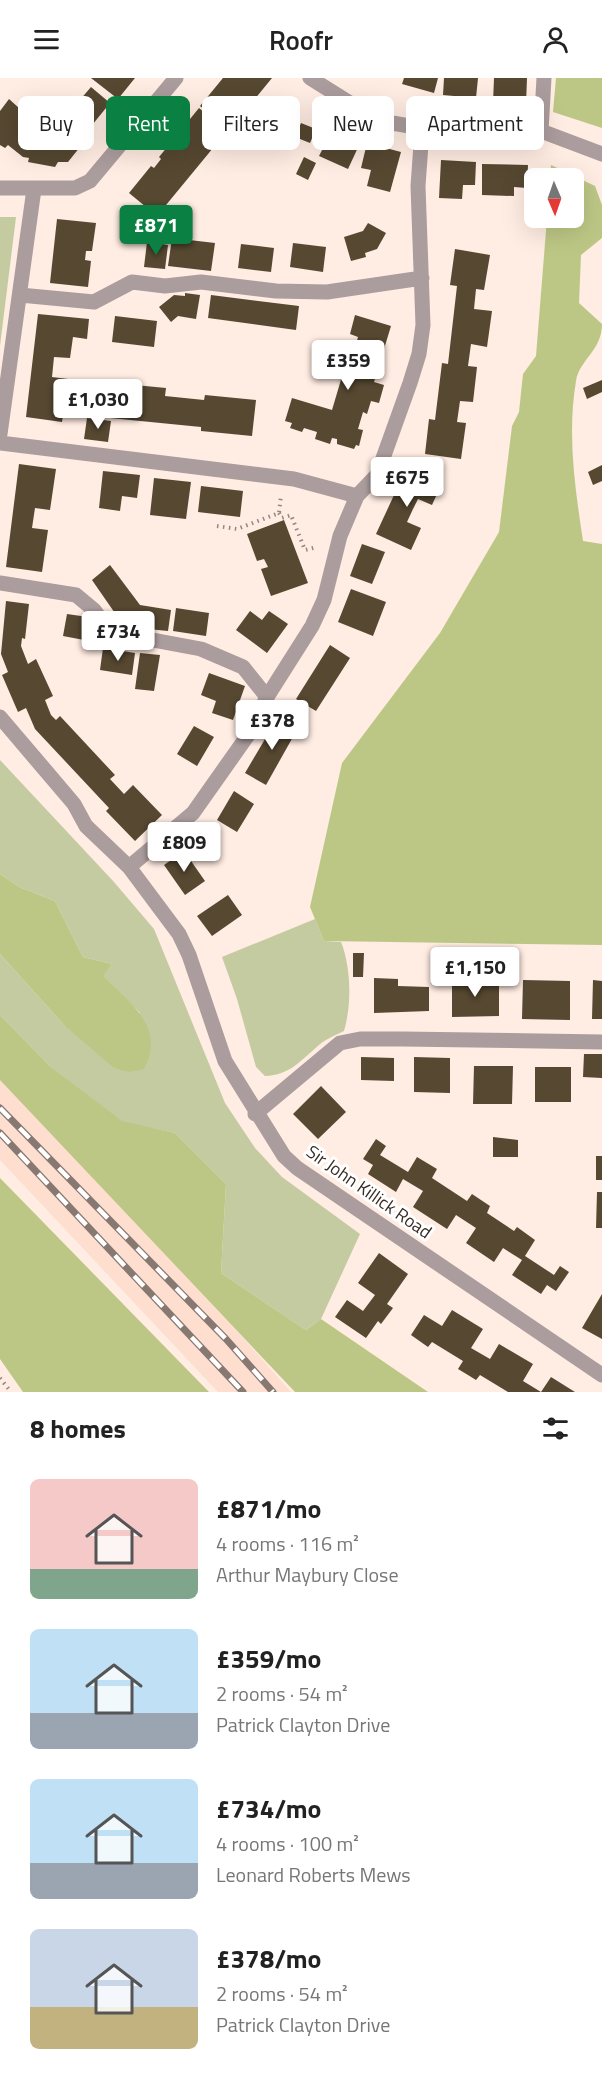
<!DOCTYPE html>
<meta charset="utf-8">
<style>
:root{--surface:#fff;--page:#f6f6f6;--text:#222;--muted:#767676;--accent:#0b8043}
body{margin:0;font-family:"Titillium Web",sans-serif;background:var(--page);color:var(--text);height:100vh;display:flex;flex-direction:column;font-size:22px;white-space:nowrap}
*{box-sizing:border-box;margin:0}
p{font-size:20px;color:var(--muted)}
.icon{flex:none;width:33px;height:33px;fill:none;stroke:currentColor;stroke-width:2;stroke-linecap:round;stroke-linejoin:round}
.map{position:relative;height:1314px;overflow:hidden}
.sheet{display:flex;flex-direction:column;background:var(--surface);flex:1}
.sheet>*{flex:none}
.top-card{position:absolute;left:18px;top:18px;width:567px;height:54px;display:flex;gap:12px}
.needle{width:39px;rotate:178deg}
.controls{position:absolute;left:524px;top:90px;display:grid;gap:12px}
.controls a{display:grid;place-items:center;width:60px;height:60px;border-radius:9px;background:var(--surface);box-shadow:0 6px 24px #0002;font-size:30px}
.price{position:absolute;translate:-50% -51px;padding:0 14px;border-radius:6px;background:#fff;color:#222;font-size:20px;line-height:39px;filter:drop-shadow(0 2px 3px #0008)}
.price::after{content:'';position:absolute;left:50%;top:36px;width:18px;height:14px;margin-left:-9px;background:inherit;clip-path:polygon(0 0,100% 0,50% 100%)}
.price.current{background:var(--accent);color:#fff}
ul{padding:0;list-style:none}
li{display:flex;align-items:center;gap:18px;height:150px;padding:0 30px}
li span{display:grid;place-items:center;flex:none;width:168px;height:120px;border-radius:9px;color:#555}
li>.icon{margin-inline-start:auto}
span .icon{width:72px;height:72px;fill:#fffc;stroke-width:1}
li b{font-size:26px}
h2{display:flex;justify-content:space-between;align-items:center;height:72px;padding:0 30px;font-size:26px}
.chip{padding:0 21px;border-radius:9px;background:var(--surface);box-shadow:0 6px 24px #0002;font-size:21px;line-height:54px}
.chip.current{background:var(--accent);color:#fff}
header{display:flex;justify-content:space-between;align-items:center;height:78px;padding:0 30px;background:var(--surface);font-size:27px;font-weight:600}
.map>svg:first-child{display:block}
</style>
<header><svg class="icon" aria-label="menu" viewBox="0 0 24 24"><path d="M4 6h16M4 12h16M4 18h16"/></svg>Roofr<svg class="icon" aria-label="person" viewBox="0 0 24 24"><circle cx="12" cy="8" r="4"/><path d="M4 21q1-7 8-7t8 7"/></svg></header>
<div class="map">
<svg width="602" height="1314" viewBox="0 0 602 1314">
<rect width="100%" height="100%" fill="#ffece2"/>
<path fill="#fedecf" d="M0,1001L236,1252L291,1314H218L0,1082Z"/>
<path fill="#c4cba1" d="M0,139H16L0,268Z
M0,682L114,804L154,851L225,1025L255,1070L282,1099L360,1156L321,1241L306,1252L221,1195L226,1106L175,1055L122,1044L50,988L0,937V876L65,948L140,935L102,898L112,886L83,879L55,823L19,809L0,796Z
M315,841L324,863L341,864C351,889 352,926 344,953C336,957 326,961 319,967C300,983 290,997 265,998L256,989L237,921L222,879Z"/>
<path fill="#bdc785" d="M556,0H602V50L553,34Z
M551,87L595,108L602,127V160L581,177L579,225L602,246C602,273 579,282 576,303C567,357 575,410 583,463L602,466V867L324,863L310,829L342,685L440,555L499,454L512,348L519,334L523,296L536,278L547,140H573V100H550Z
M0,796L19,809L55,823L83,879L112,886L103,898C131,926 166,949 144,991L129,994L114,990L65,948L0,876Z
M0,937L50,988L122,1043L175,1055L226,1106L221,1195L306,1252L321,1241L428,1314H295L0,1002Z
M0,1100L209,1314H23L0,1281Z"/>
<path fill="#564831" d="M91,0H135L118,21Z
M223,0H272L254,22L249,18L243,26L248,30L230,52L200,28Z
M404,0H438L434,15L402,6Z
M444,0H478L476,20L443,17Z
M494,0H527L526,26L493,25Z
M91,9L110,25L80,62L84,64L68,84H58L55,89L28,84L29,80L23,79L8,67L5,70L0,67V33L9,21L39,48L55,51Z
M199,30L227,53L157,138L129,115L151,88L154,90L161,81L159,79Z
M301,45L316,51L310,65L295,59Z
M321,45L361,63L348,91L319,78L323,70L312,64Z
M367,65L401,74L390,114L367,108L371,92L361,90Z
M304,79L316,85L308,102L296,96Z
M441,82L476,84L475,107H463L462,121L439,120Z
M482,86L528,87L527,110L514,109V118L482,117Z
M57,141L96,145L92,173H86L85,182L91,183L88,209L50,205Z
M368,145L386,155L377,171L365,175L366,179L351,183L344,159L363,153Z
M172,160L215,165L211,193L168,188Z
M147,164L168,167L165,191L144,189Z
M293,165L326,169L323,194L290,189Z
M241,166L274,170L271,194L238,190Z
M455,171L490,177L484,212L476,211L474,231L492,233L487,269L471,266L468,288L477,289L473,324L460,323L457,344L466,345L461,381L425,376L429,341L435,342L442,285L448,286L457,208L450,207Z
M185,215L200,217L196,241L178,238L171,244L159,229L174,217L185,218Z
M211,217L299,228L296,252L208,240Z
M38,236L89,241L87,261L73,259L70,280L54,279L52,299L68,301L62,344L26,339Z
M355,237L391,248L374,304L384,307L379,325L371,323L367,336L363,334L358,351L363,352L359,368L356,367L354,371L337,366V361L332,360L330,366L315,361L317,354L304,350L302,354L290,350L292,345L285,343L292,320L332,332L343,295L347,297L358,259L350,256Z
M115,238L157,243L154,269L112,264Z
M602,302V314L587,321L583,310Z
M114,305L166,310L165,318L204,322L205,317L256,322L252,358L201,353V349L110,340Z
M87,340L111,343L108,364L84,361Z
M19,386L56,391L50,432L35,430L32,450L48,452L42,494L6,489Z
M602,387V403L593,407L588,394Z
M407,389L442,405L432,427L418,421L413,431L407,444L421,450L411,472L376,456Z
M103,393L140,397L137,420L122,418L120,433L99,430Z
M154,400L191,404L186,441L150,437Z
M201,408L243,413L240,439L198,434Z
M284,442L308,505L271,518L261,491L268,489L264,481L257,483L247,456Z
M362,466L385,474L372,506L350,498Z
M110,487L140,527L171,532L168,553L128,549L121,539L119,541L92,502Z
M351,511L386,524L373,558L338,544Z
M6,523L29,526L25,561L22,560L21,568L28,586L36,581L53,618L45,622L51,637L56,642L60,638L115,697L110,701L124,716L133,707L162,737L135,763L106,733L109,730L35,651L26,630L18,634L2,597L8,594L1,576Z
M176,530L209,535L206,558L173,553Z
M250,533L262,542L269,533L288,546L267,575L236,552Z
M67,536L88,539L84,562L63,558Z
M330,567L350,580L316,633L296,621Z
M103,570L135,575L132,597L100,592Z
M140,575L160,577L154,613L135,611Z
M209,595L245,608L233,642L212,635L216,623L201,617Z
M278,639L298,650L266,707L245,695Z
M194,648L214,659L197,688L177,676Z
M234,713L254,726L237,754L217,742Z
M184,773L205,803L185,817L164,787Z
M228,817L242,837L212,858L197,838Z
M353,875H364L363,899H353Z
M374,900L398,901V908L429,909V933L374,935Z
M452,901H499V938L452,939Z
M523,902L570,903V942L522,941Z
M593,902L602,903V941H592Z
M584,976H602V1000L583,999Z
M361,979L394,980V1003L361,1002Z
M414,979L450,980V1015L414,1014Z
M474,988H513L512,1026H473Z
M535,989H571V1024H535Z
M321,1008L346,1034L318,1061L293,1036Z
M493,1059L518,1062V1079H493Z
M376,1061L386,1068L380,1077L408,1094L417,1079L437,1091L432,1100L467,1123L472,1116L490,1128L487,1135L514,1153L517,1149L535,1162L525,1178L554,1197L560,1188L569,1194L556,1213L547,1207L541,1216L512,1197L522,1182L503,1170L494,1184L466,1165L476,1150L456,1137L447,1151L413,1129L423,1113L403,1101L396,1114L368,1096L373,1087L363,1081Z
M596,1078H602V1102H596Z
M597,1114H602V1150H596Z
M379,1175L408,1196L387,1226L393,1230L381,1246L378,1243L366,1260L335,1239L347,1222L363,1233L375,1217L358,1205Z
M602,1216V1261L582,1250Z
M452,1232L483,1251L471,1270L490,1281L499,1266L533,1286L523,1303L541,1314L551,1299L575,1314H508L480,1297L476,1302L468,1297L458,1291L463,1283L432,1264L428,1269L411,1257L424,1237L442,1248Z"/>
<g fill="none" stroke-linecap="round" stroke-linejoin="round">
<path stroke="#96877f" stroke-width="4" stroke-dasharray="1.5 4.5" stroke-linecap="butt" d="M279,435L282,440L291,437L305,472L317,469
M217,448L237,451L279,435L281,418
M0,1300L11,1314"/>
<path stroke="#ab9c9d" stroke-width="15" d="M310,0L358,30L392,45L445,54L541,53L602,76
M541,53L544,0
M0,110H75L90,103L176,0
M20,217L94,224L132,204L165,208L201,204L276,213L327,214L422,200
M0,356L34,111
M0,365L294,401L357,418
M0,505L76,517L94,532L110,554L201,571L243,589L267,619
M0,639L74,726L86,748L129,789L179,856L189,877L225,983L284,1078L297,1090L602,1297
M129,789L193,735L248,657L267,619L312,548L324,522L340,458L357,418L377,397L410,305L419,276L423,247L418,108L422,52
M255,1036L340,965L360,961H403L602,964"/>
<g stroke="#877872" stroke-width="7">
<path id="rail" d="M0,1030L226,1261L273,1314
M0,1055L243,1314"/>
</g>
<use href="#rail" stroke="#fff" stroke-width="4.5" stroke-dasharray="14" stroke-linecap="butt"/>
</g>
<g text-anchor="middle" stroke-width="6" stroke-linejoin="round" paint-order="stroke">
<g font-size="18" fill="#382c27" stroke="#fff">
<text transform="translate(369 1114) rotate(35)" y="6">Sir John Killick Road</text>
</g>
</g>
</svg>
<div class="controls">
<a><svg class="needle" viewBox="-14 -14 28 28"><path d="M0-13l5 13h-10z" fill="#e53935"/><path d="M0 13l5-13h-10z" fill="#767676"/></svg></a>
</div>
<b class="price current" style="left:156px;top:178px">£871</b>
<b class="price" style="left:348px;top:313px">£359</b>
<b class="price" style="left:98px;top:352px">£1,030</b>
<b class="price" style="left:407px;top:430px">£675</b>
<b class="price" style="left:118px;top:584px">£734</b>
<b class="price" style="left:272px;top:673px">£378</b>
<b class="price" style="left:184px;top:795px">£809</b>
<b class="price" style="left:475px;top:920px">£1,150</b>
<div class="top-card">
<a class="chip">Buy</a>
<a class="chip current">Rent</a>
<a class="chip">Filters</a>
<a class="chip">New</a>
<a class="chip">Apartment</a>
</div>
</div>
<section class="sheet">
<h2>8 homes<svg class="icon" aria-label="filters" viewBox="0 0 24 24"><path d="M4 7h16M4 17h16"/><circle cx="9" cy="7" r="2"/><circle cx="15" cy="17" r="2"/></svg></h2>
<ul>
<li><span style="background:linear-gradient(#f6c9c9 75%,#7fa58c 0)"><svg class="icon" aria-label="home" viewBox="0 0 24 24"><path d="M3 11l9-7 9 7M6 9v11h12V9"/></svg></span><div><b>£871/mo</b><p>4 rooms · 116 m²</p><p>Arthur Maybury Close</p></div></li>
<li><span style="background:linear-gradient(#bfe0f5 70%,#9aa5b1 0)"><svg class="icon" aria-label="home" viewBox="0 0 24 24"><path d="M3 11l9-7 9 7M6 9v11h12V9"/></svg></span><div><b>£359/mo</b><p>2 rooms · 54 m²</p><p>Patrick Clayton Drive</p></div></li>
<li><span style="background:linear-gradient(#bfe0f5 70%,#9aa5b1 0)"><svg class="icon" aria-label="home" viewBox="0 0 24 24"><path d="M3 11l9-7 9 7M6 9v11h12V9"/></svg></span><div><b>£734/mo</b><p>4 rooms · 100 m²</p><p>Leonard Roberts Mews</p></div></li>
<li><span style="background:linear-gradient(#c9d6e8 65%,#c2b280 0)"><svg class="icon" aria-label="home" viewBox="0 0 24 24"><path d="M3 11l9-7 9 7M6 9v11h12V9"/></svg></span><div><b>£378/mo</b><p>2 rooms · 54 m²</p><p>Patrick Clayton Drive</p></div></li>
</ul>
</section>
